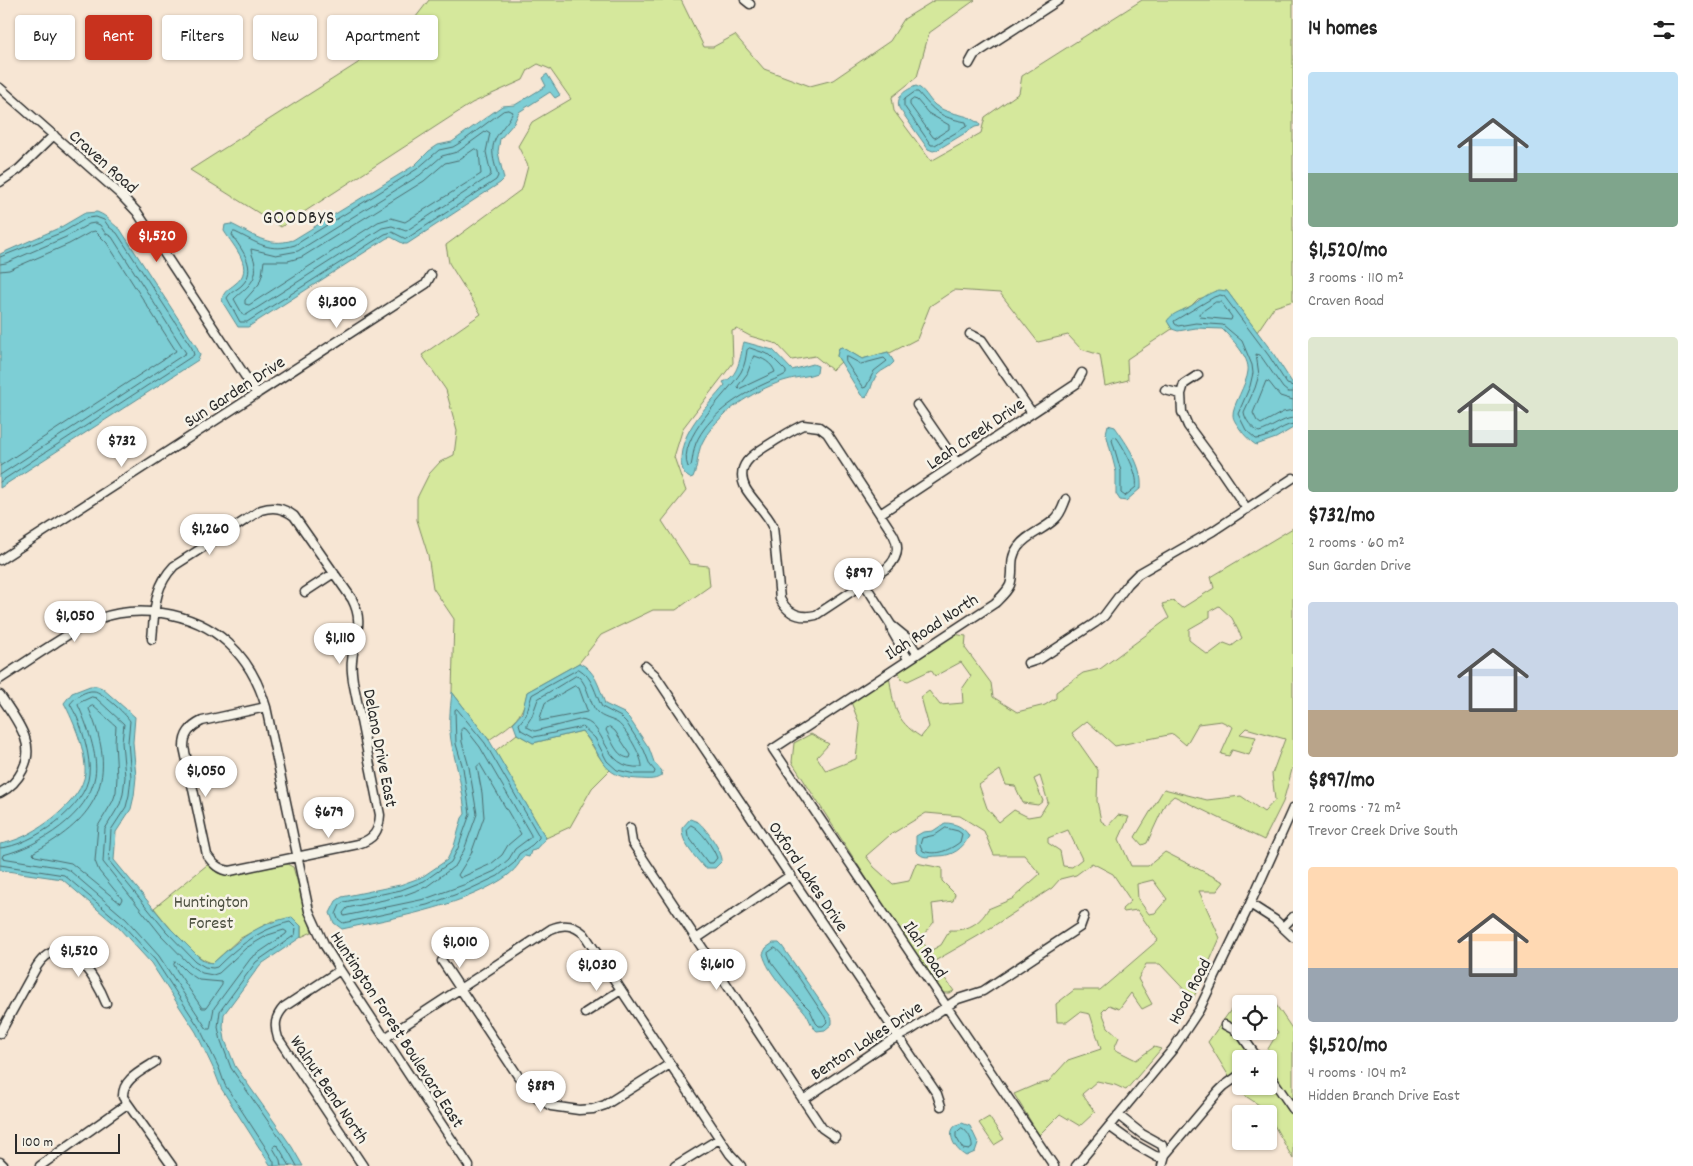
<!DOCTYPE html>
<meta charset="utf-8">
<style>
:root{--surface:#fff;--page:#f2f2f2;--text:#222;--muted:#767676;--accent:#c8321e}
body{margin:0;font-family:Dekko,sans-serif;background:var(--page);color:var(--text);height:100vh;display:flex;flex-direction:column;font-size:19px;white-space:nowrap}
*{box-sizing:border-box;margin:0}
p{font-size:16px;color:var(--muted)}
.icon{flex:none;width:28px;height:28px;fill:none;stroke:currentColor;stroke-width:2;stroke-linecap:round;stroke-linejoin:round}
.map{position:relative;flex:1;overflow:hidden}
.drawer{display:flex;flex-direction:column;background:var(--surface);width:400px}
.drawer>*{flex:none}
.banner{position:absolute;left:15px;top:15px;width:475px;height:45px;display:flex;gap:10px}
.controls{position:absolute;left:1232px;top:995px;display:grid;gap:10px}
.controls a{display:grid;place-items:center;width:45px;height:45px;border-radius:5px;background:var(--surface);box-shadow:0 1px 4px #0004;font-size:25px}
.scale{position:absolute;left:15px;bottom:12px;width:105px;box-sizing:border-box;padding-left:5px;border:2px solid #2b2b2b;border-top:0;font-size:14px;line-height:18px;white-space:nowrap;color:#2b2b2b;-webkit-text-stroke:4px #f7f3e8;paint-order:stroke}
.price{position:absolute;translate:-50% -42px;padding:0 11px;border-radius:18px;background:#fff;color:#222;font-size:16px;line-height:32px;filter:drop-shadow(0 1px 2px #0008)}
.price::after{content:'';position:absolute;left:50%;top:30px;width:15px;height:11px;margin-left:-8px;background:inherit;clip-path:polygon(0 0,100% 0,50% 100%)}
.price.active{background:var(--accent);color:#fff}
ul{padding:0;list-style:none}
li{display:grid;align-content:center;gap:10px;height:265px;padding:0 15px}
li span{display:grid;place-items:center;height:155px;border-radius:5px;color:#555}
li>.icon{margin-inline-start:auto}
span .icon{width:90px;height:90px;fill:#fffc;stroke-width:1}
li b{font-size:21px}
h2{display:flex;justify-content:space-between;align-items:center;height:60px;padding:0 15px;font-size:21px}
.tag{padding:0 18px;border-radius:5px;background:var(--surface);box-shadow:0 1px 4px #0004;font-size:18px;line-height:45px}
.tag.active{background:var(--accent);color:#fff}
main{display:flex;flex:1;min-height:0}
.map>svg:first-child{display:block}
</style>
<main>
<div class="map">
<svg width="1293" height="1166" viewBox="0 0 1293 1166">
<rect width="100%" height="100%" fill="#f7e6d4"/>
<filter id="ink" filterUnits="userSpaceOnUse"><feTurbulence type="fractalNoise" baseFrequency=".02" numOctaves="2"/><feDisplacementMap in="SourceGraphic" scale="10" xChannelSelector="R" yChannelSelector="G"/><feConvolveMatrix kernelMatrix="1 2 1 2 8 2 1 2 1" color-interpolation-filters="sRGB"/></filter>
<g filter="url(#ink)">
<path fill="#d5e89c" stroke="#808a64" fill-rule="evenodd" d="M429,0H681L704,47H713L735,35L764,69L810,86L833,80L890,41L904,19L935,0H975L929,33L917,77L892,97L894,111L931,161L981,133L985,117L1019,93L1022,76L1142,0H1293V301L1274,307L1257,332L1227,291L1198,299L1191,306L1183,310L1169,324L1172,329L1127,359L1128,380L1105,386L1100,355L1081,349L1068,335L1038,342L1000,293L954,290L930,306L917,339L890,353L888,352L862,359L842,347L839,348L837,356L841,362L832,370L815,356L792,360L777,344L750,336L737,329L732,331L733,363L683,428L674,457L686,491L662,521L690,564L708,566L710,586L676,610H653L601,635L579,663L527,692C523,720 510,725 489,740L452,692L454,619L433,588L428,555L417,520V498L429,474L440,462L454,455L457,431L446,390L422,355L481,314L449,263L446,245L522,189L528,166L518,146L532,122L571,99L550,69L538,64L528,70L523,80L472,103L281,227L190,170L402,35Z
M1293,528V766L1283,802L1264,840L1174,796L1165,804L1147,843L1142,845L1135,837L1164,789L1207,800L1241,796L1264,812L1275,800L1272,774L1285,739L1246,728L1240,734L1256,737L1249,755L1232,750L1229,756L1221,754L1233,727L1221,721L1198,724L1186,745L1173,734L1115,746L1087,721L1072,733L1098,770L1097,801L1101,821L1108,826L1118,815L1129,817L1119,839L1131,866H1148L1165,852L1224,882L1217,891H1199L1220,938L1193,999L1160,964H1146L1138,979L1152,1004L1142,1009L1131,993L1119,1009L1109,1005L1102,1012L1108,1027L1119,1037L1114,1049L1136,1060L1154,1047L1161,1049L1126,1090L1115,1085L1097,1081L1082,1094L1095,1112L1080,1126L1060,1114L1039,1135L1014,1094L1035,1085L1048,1082L1068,1060L1101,1049L1090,1014L1080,1012L1067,1022H1057L1056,1004L1074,990H1100L1158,940L1137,910L1124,912L1122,909L1131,901L1113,874L1092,863L1076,875L1060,879L1052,888L978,936L933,962L954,991L949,993H940L792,762L794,743L811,734L829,744L817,757L826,771L856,759L860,725L851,702L889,676C894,705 894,720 921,737L929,727L921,697L929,691L940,705L963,703L962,689L971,676L961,662L935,676L931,670L908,681L901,679L898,669L953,634L966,636L965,648L991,683L993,697L1017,712L1045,705L1056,698V692L1083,673L1100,669L1169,618L1162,604L1173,601L1182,608L1214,588L1211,577ZM1219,606L1232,618L1242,638L1232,646L1224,643L1208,655L1189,640V629L1210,617V611ZM1000,770L1006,785L1015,786L1023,803L1038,805L1043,801L1034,779L1040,776L1048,802L1040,815L1028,817L1014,810L999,822L987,808L979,785ZM926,813L960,816L984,831L994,855H1024L1040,874L1012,899L988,909C980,924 966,931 950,930L941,945L930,951L920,939L934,922L932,904L953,901L955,894L942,881V868L916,863L909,881L893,884L874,867L866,856L890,835ZM1068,830L1082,859L1072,867L1063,866L1060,851L1048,843V838ZM1153,880L1167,899L1155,913L1149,914L1138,899L1137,884Z
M582,731C593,744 598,759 610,770L592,788L570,827L546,838L495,751L517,734L533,743Z
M287,864L293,867L312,932L301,937V926L272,921L239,939L213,963C195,961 166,923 154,908L207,865L218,873L229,875Z
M1272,999L1293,1030V1159L1265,1109L1238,1091L1208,1042L1235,1004L1241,1013V1031H1250L1246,1051L1261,1059H1241V1086H1269V1059H1262L1278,1032L1269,1022L1268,1004Z
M989,1117L1004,1139L994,1145L979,1123Z"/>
<path fill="#7dced5" stroke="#5c8d91" d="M547,74L560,95L555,98L550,92L519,112L514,123L500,139L498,152L504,179L500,183L407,244H404L391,237L387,238L248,327H238L223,303L222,299C224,291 229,289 235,284C256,269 234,247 224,231L225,225L231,224C253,234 267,248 293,240L415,165L429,151L438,145L452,142L502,106L515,105L546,86L542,78Z
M916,86C925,89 928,99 935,105C946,113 956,113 968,117C973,119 974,122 979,122L980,126L975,127L937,150L933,151L928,149L899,108C896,96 905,90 916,86Z
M97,212C110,217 109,222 120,229L196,346L200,355L198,360L0,488V254L61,227L85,213Z
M1219,290L1227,291L1273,353L1293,384V428L1276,438L1256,445C1250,441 1244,435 1240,429C1237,424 1233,420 1233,415C1232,406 1247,384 1248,371C1250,357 1231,338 1222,329L1196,328L1178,331L1172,329L1167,321C1173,312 1183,311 1191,306C1201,299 1208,293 1219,290Z
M744,342L773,350L792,370L813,364L818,366L817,373C807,377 794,377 783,381C753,391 716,414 702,443C697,454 698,466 693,477L690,478C684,475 682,469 681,462C680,431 707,407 725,385L723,382C739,377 740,356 744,342Z
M842,347L862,359L888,352L894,362C890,368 882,369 877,375C871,382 872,392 865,398L861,395L837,356L839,348Z
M1108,425L1115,427C1127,444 1143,467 1141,488L1126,501L1120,500L1116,494V472L1106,433Z
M579,663C595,669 600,689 605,704L624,713L629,718L649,748L654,762L662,771L661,776C654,781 646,779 638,779C599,777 604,755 582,731L533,743L517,734L513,723L522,713L527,692Z
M90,686H97L102,688L135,717L133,742L136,777L134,796L131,809L116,832L114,860L169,927L199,957L206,962L213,963C240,939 256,924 292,917L301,926V937L260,965L224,1014L223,1027L225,1040L235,1066L292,1147L303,1166H271L221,1088L214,1070L196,1032L151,963L118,927L62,879L0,870V844C5,843 10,842 15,840C39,832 83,800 85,773C86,751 74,722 64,703L72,693Z
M452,692L489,740L546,838L535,850L531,851L529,857L525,856C521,858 521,861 518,865C514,871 507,876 501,880C456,908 393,918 342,929L334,923L330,913L336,901L342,897L400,885L422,877L447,860L454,846L462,818L465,814C463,790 457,769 452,746C448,728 450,710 452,692Z
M690,819C693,820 695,821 698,822C705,827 723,852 722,861L715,868H705C696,858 681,843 682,828Z
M945,823C955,823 964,827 969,836C963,849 952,856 938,856C928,856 924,860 916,851V836L923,832L933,831Z
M773,943H779L782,946L829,1014L832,1019V1024L825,1030L817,1031C810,1026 810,1018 804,1011C791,996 768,974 763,954L766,948Z
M962,1123L970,1126L978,1143L975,1152L966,1156C953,1149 943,1127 962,1123Z"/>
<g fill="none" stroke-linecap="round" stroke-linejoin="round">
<path stroke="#4c6c6f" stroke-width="1" d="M915,92H918C935,112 939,117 966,122L967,126L935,145H931L904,106V100Z
M914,99L917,100L928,113L949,125V129L935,138L933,137L910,105V102Z
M509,110L513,112C509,121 504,125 499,133C488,147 494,161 498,176L496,180L406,239L392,232L385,234L247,322H240L227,298C230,292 237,290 242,285C258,269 242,250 232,235L233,232H235C258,243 269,253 295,245L417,169L439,150L453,147L463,141L503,111Z
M487,131L490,133L486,152L491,174L490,176L406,231L392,226L382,228L246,315H243L234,299C245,288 258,282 255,264C254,258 251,254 251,249L276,255L298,251L420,175L442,156L457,152Z
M475,149L479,151L481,174L405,222L391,218L378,222L249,305L245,304V300L259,284L262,275L264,261H288L302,257L424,181L445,163L458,160Z
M0,257L63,232L87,218L96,217L104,220L109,227L117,233L192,348L194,355L0,482
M0,264L6,263L66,237L89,224L95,223L100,225L105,233L112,237L186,353L0,475
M0,271L9,270L69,244L91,232L95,231L107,243L176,351L0,466
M1216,302H1221L1232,317L1231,320L1200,317L1199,314Z
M750,348L770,355L786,371V374C779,378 770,381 762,385C737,397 707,417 696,443C693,450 693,458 691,466L688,467C676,438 727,395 741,372C745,365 746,357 747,350Z
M754,356C763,358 772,363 775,372L739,389L738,386L747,374Z
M846,357H848L861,364L884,358L887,361L874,371L866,387L863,388L846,362Z
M1293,386L1287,384L1269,356L1224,296L1220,295L1214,297L1174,321L1175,324L1178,326L1196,323L1223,325L1242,341L1252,365L1253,373L1250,386L1238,414L1246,430L1256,439C1270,439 1280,426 1293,424
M1293,392H1288L1283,388L1260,355L1256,354L1259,375L1255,388L1244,412C1245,420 1252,428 1259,432C1271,429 1281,419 1293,418
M1293,400L1280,396L1269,382L1266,381L1253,413L1257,421L1261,424L1283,412L1293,410
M1114,437L1117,438C1124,448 1139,474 1136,487L1125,496L1121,493V471L1112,440Z
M579,669C593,677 595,694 602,707L621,717L626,722L644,750L650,765L655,771L654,774H635L617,770L607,761L595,738L583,727L534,737L521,730L519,724L526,715L532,695Z
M576,676L579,677C589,687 589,703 597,712C602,718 612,719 618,723C626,729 643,758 642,767C600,771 608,720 579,720L535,731L527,727V724L532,716L538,699Z
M575,686L579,688L587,710V712L540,721V718L545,703Z
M92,697L96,698L124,724L122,742L125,777L123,794L120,804L105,829L103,862L161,935L191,966L202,973L213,975L219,973L246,948L268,935L284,930L287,932L286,934L251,958L214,1008L210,1029H207L159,956L126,919L70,871L64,868L2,858L3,855C39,846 89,815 95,776C99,757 86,722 78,705L79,703Z
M93,706L116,726L115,742L117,777L116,792L113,801L98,826L95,861L99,871L122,899L120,903L71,863L35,856L33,854L34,852C98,818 119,778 89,709L90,707Z
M457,709L485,743L539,836V838L532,845L519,854L514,863L498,876L468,890L427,905L343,923L338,919L336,914L340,905L344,902L401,890L424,881L451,862L458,848L470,814L463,768L456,744L455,710Z
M610,727L615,731L631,755L630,758C617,758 612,741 606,730L607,728Z
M463,728L466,729L480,747L531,835V837L515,849L509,859L495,871L466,884L425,899L344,916L343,913L347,908L402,896L426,887L456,865L464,850L477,814L469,767L462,742L461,730Z
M480,764L521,834L508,845L502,855L491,864L460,878L458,875L471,854L484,817L482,793L477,767Z
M691,825C700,828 714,849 717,858L713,863H708L688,836L687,829Z
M946,828L958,831L962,834L960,842C950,850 936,856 923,851L920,845L922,838L935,835Z
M0,848C31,846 87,807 89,774C91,759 83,731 77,717C75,713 72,708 70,704C75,697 86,690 94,691C101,691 126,714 130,721L128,742L131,777L129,795L126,807L111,830L109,861L166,931L195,961L205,967L213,968L217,967C238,946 260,929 290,922L296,928L295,935L256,962L220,1011L218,1027L221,1041L231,1068L288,1150L297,1166
M0,865L64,875L122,924L155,960L200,1029L219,1068L225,1085L264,1145L274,1162V1166
M775,948C783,951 817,1006 825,1017L827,1022L823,1026H819L816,1023L810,1010L800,1000L771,962L768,953Z
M175,962L178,963L187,972L199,980L222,982V985L206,1008H202L177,971L174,965Z
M962,1128C968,1131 973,1141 972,1148L969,1150L963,1149L956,1137V1133Z
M281,1166L280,1160L273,1148L275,1145L278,1146L290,1166"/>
<g stroke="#2b2b2b" stroke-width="11">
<path id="minor" d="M745,0L750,4
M969,64L974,55L1059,0
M0,88L120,194L137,212L257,394
M0,182L19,169L54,135
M970,334L982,340L1032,413
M1198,375L1184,384L1181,394L1182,412L1188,426L1217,465L1247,509
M1165,390L1181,394
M917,405L957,463
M803,425L819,427L827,433L893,534C900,547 898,558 887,568L816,615C800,619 788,614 780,599L773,526C766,512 754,502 746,489C733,464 755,453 773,442C783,436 792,430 803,425Z
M880,514L1076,384L1082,373
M0,560L426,284L431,275
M864,583L891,625L907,638L917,653
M305,592L334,573
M891,625L892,631L908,659
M152,639C155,610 153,588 174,566L261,510C274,506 283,508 294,516L352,599C365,624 354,636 352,661C351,667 352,674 353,681L380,815C379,831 374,839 358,844L230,871C219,870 213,864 207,855L184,747C184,734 190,727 202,721L266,707
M1028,663L1040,659L1095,623L1104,616L1128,584L1138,574L1213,531L1293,478
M645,666L655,675L937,1094L941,1106
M0,679C18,667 36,655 55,643C69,634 82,625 98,619C119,611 140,610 162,613C216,621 251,655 266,707L309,911L325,946L340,970L469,1166
M0,695C9,709 20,723 25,738C33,760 19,783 0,793
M630,828L632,842L822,1128L835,1137
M1250,904L1275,920L1293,937
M1284,926L1293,917
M696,939L791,875
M442,961L518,1076L538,1098L551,1106L579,1110L593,1109L605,1105L670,1064
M340,970L284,1007C275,1017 274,1025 278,1038L363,1166
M585,1013L621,990
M1225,1025L1240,1033L1258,1059
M0,1033L37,966C64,926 96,977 106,1003
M385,1038L551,929C564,923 574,925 584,934L730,1154L741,1166
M155,1062C142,1071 122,1079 123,1097L172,1166
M1269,1074L1293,1109
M803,1100L890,1041L911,1030L958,999L983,991L1080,927L1084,916
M1109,1126L1134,1144L1157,1157L1165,1155L1162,1145L1142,1134L1118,1115
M0,1162L4,1166
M40,1166L127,1104
M675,1166L719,1139
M1054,1166L773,749L995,603C1001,597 1007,592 1010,585C1015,571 1008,560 1018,547C1027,534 1044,530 1055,519C1061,514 1063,506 1066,499
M1076,1166L1173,1049L1199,1010L1250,904L1293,808
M1162,1166L1165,1155L1218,1092L1224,1086L1241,1074"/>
</g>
<use href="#minor" stroke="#f7f3e8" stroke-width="8"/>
</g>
</g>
<g text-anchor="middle" stroke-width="5" stroke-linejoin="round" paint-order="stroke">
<g font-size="18" fill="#2b2b2b" stroke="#f7f3e8">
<text transform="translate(104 161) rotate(42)" y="6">Craven Road</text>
<text transform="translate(234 391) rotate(-33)" y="6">Sun Garden Drive</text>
<text transform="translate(975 433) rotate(-34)" y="6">Leah Creek Drive</text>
<text transform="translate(931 626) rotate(-33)" y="6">Ilah Road North</text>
<text transform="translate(381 748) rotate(79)" y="6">Delano Drive East</text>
<text transform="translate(809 876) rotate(56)" y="6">Oxford Lakes Drive</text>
<text transform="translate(926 949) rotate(56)" y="6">Ilah Road</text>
<text transform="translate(1189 991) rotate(-62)" y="6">Hood Road</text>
<text transform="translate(398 1029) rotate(57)" y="6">Huntington Forest Boulevard East</text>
<text transform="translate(866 1040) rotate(-33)" y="6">Benton Lakes Drive</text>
<text transform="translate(330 1089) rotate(56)" y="6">Walnut Bend North</text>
</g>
<g font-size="18" fill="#4d5142" stroke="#f7f3e8">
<text x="211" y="907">Huntington<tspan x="211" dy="21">Forest</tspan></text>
</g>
<g font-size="19" letter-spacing="1" fill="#2b2b2b" stroke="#f7f3e8">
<text x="299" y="223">GOODBYS</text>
</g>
</g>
</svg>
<div class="controls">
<a><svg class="icon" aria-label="locate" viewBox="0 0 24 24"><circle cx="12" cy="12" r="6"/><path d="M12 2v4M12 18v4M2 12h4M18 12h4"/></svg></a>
<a>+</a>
<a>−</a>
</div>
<div class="scale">100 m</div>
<b class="price active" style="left:157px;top:263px">$1,520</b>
<b class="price" style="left:337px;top:329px">$1,300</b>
<b class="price" style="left:122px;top:468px">$732</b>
<b class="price" style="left:210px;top:556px">$1,260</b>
<b class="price" style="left:859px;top:600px">$897</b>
<b class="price" style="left:75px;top:643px">$1,050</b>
<b class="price" style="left:340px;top:665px">$1,110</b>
<b class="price" style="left:206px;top:798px">$1,050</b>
<b class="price" style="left:329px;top:839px">$679</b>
<b class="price" style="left:460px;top:969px">$1,010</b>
<b class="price" style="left:79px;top:978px">$1,520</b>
<b class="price" style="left:717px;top:991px">$1,610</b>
<b class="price" style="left:597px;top:992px">$1,030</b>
<b class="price" style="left:541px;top:1113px">$889</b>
<div class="banner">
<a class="tag">Buy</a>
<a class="tag active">Rent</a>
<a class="tag">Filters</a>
<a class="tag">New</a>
<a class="tag">Apartment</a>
</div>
</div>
<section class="drawer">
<h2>14 homes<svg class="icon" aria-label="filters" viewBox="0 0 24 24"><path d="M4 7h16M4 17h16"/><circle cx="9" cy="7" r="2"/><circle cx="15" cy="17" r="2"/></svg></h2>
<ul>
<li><span style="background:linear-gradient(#bfe0f5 65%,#7fa58c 0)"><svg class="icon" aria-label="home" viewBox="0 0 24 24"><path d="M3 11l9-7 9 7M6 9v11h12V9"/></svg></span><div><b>$1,520/mo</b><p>3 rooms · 110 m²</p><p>Craven Road</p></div></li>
<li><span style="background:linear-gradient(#dfe7d0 60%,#7fa58c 0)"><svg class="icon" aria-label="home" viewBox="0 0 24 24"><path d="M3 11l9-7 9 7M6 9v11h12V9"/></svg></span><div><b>$732/mo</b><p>2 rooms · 60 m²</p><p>Sun Garden Drive</p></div></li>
<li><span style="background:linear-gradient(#c9d6e8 70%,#b9a48a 0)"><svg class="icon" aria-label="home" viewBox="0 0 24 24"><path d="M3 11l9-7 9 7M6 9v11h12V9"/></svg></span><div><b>$897/mo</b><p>2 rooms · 72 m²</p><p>Trevor Creek Drive South</p></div></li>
<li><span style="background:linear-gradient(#ffd9b3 65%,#9aa5b1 0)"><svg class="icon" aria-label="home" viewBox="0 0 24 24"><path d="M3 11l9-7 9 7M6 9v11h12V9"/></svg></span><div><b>$1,520/mo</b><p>4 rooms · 104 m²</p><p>Hidden Branch Drive East</p></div></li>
</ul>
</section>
</main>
